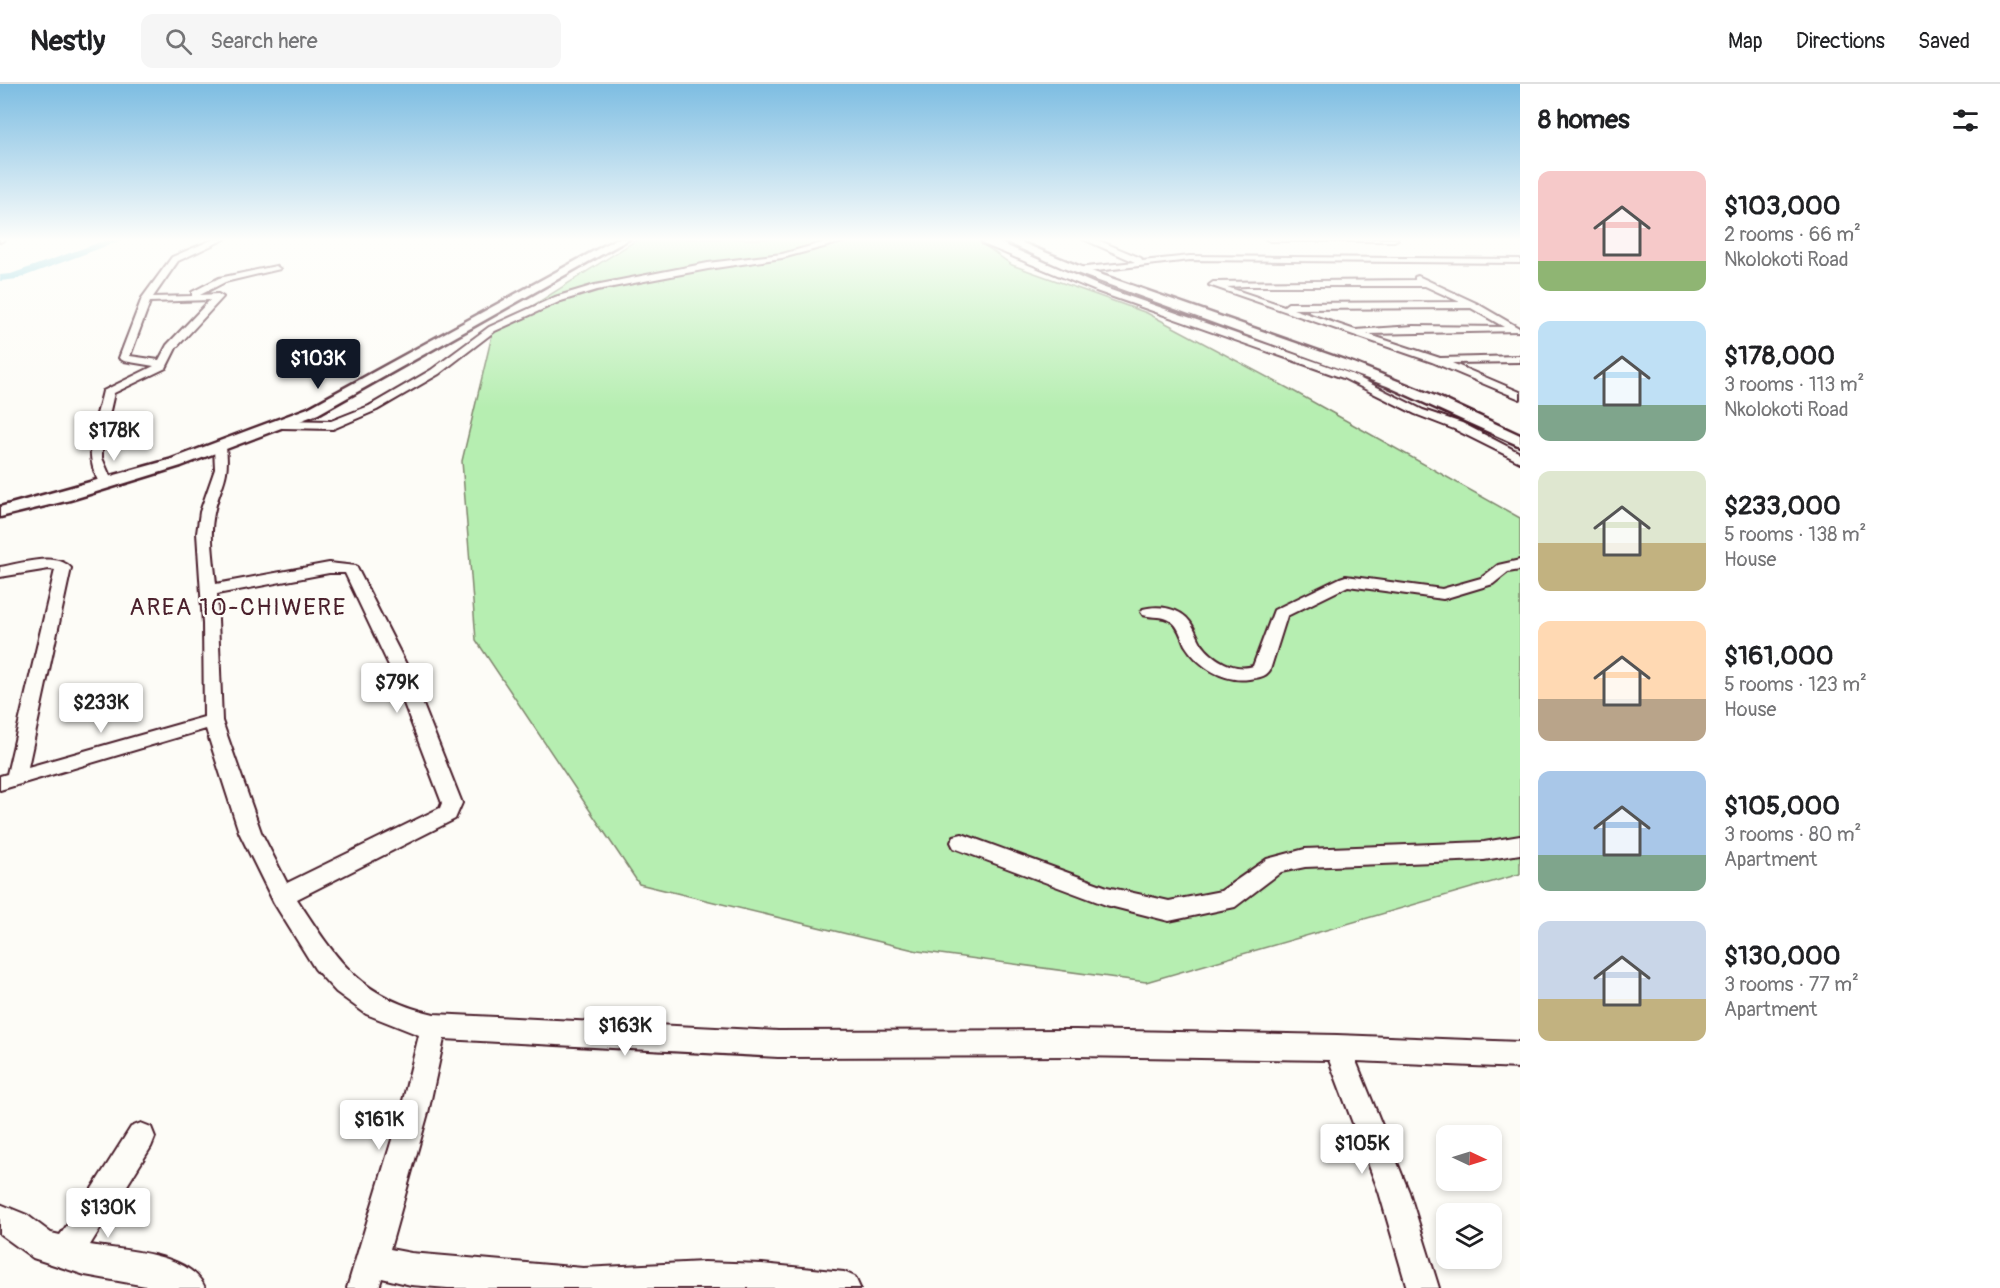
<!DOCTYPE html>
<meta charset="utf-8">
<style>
:root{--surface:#fff;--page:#f6f6f6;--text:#202124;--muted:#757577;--line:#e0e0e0;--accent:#111827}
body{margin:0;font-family:Pangolin,sans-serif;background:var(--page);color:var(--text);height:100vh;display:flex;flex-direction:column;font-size:22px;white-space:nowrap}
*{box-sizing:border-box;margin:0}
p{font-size:20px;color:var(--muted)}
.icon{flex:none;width:33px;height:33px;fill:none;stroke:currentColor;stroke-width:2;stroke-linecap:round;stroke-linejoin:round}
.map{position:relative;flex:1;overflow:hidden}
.sheet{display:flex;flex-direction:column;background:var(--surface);width:480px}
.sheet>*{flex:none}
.needle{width:39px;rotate:94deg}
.buttons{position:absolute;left:1436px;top:1041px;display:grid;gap:12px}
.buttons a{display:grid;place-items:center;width:66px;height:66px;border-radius:12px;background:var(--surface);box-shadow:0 3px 9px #0003;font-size:30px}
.price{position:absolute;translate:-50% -51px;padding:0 14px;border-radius:6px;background:#fff;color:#222;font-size:20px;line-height:39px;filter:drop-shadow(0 2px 3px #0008)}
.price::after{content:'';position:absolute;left:50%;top:36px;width:18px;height:14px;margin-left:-9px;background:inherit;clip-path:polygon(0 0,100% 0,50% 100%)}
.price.current{background:var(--accent);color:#fff}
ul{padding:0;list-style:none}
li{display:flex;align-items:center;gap:18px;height:150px;padding:0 18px}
li span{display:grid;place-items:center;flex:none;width:168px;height:120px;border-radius:12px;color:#555}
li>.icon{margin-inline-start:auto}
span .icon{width:72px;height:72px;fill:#fffc;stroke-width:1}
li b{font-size:26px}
h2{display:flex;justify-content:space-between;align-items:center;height:72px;padding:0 18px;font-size:26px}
header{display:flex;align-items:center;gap:36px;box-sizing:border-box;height:84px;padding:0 30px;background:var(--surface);border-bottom:2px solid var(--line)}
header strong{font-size:28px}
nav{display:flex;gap:33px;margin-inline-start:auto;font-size:21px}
.search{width:420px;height:54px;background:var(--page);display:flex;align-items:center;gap:15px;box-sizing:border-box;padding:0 21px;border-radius:12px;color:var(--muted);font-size:22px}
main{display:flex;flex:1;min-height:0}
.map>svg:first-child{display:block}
</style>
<header>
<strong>Nestly</strong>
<div class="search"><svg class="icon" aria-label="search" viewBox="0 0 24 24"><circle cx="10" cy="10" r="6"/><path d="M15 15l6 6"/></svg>Search here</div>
<nav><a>Map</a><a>Directions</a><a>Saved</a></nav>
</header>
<main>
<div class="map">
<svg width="1520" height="1204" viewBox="0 0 1520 1204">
<rect width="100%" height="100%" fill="#fdfcf7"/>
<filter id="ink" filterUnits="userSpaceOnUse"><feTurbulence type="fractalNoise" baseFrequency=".0167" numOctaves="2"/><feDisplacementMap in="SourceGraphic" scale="12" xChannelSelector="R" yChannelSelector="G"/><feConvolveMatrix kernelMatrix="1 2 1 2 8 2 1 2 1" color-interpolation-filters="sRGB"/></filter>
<g filter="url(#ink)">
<path fill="#b6eeb1" stroke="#80866e" stroke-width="1.5" d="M638,155H976L1012,181L1147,229L1295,308L1520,434V790L1146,898L918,867L639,800L476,556L462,377L493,247Z"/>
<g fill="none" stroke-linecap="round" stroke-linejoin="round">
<path fill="#7ccada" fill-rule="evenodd" d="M109,155H125L17,195L0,197V191L11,190Z"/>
<g stroke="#4a1f2b" stroke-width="4">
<path id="minor" d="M0,155H6L0,158Z
M214,155H225L178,177L153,213L192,212V208L219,194L276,182L280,185L225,198L200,211L218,210L223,213L176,264L166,284L114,309L102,362V374L113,399L106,403L101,402C81,368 95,342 103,307L154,282L124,277L119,274L142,214L172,173ZM210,216L167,261L159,276L130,272L150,218Z
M836,155L846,157L782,174L708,185L597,206L561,217L495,247L439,290L377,326L333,345L282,344L276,340L282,336L331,337L369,322L431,286L489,243L555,213L595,201L708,179L782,170Z
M981,155H991L1102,203L1351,290L1423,326L1462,339L1520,369V378L1454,345L1415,330L1343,294L1096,207L983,160Z
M1083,155H1095L1141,174L1142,177L1190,172L1520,175V179L1190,176L1079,189L1075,186L1076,184L1135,178Z
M1266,155H1398L1394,157H1270Z
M1418,192L1476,219L1519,244L1520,247L1367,250L1440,274L1520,272V278L1452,279L1520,308V315L1432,278L1209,201L1213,198L1415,196V193ZM1246,202H1425L1460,218L1288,219L1284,222L1227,203ZM1471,224L1504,243L1413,242L1355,246L1293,225Z
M220,360L226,364C230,395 220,401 214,429C209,452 214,477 216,500L329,479L356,482L410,588L462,719L455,735L297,815C337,876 359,913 434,930L778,947L1075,946L1337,951L1520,958V984L1356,977L1409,1108L1439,1204H1407L1379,1108L1329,976L1075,972L778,973L444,955L428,1029L390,1165L411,1169L583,1184L704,1178L762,1180L844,1188L855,1193L860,1204H448L411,1201L382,1194L379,1204H347L400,1029L419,951L366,930L336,908L315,885L274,819L239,748L206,645L0,706V692L7,690L55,486L49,485L0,493V483C19,480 56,467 71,484L28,683L204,633L203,540L197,449L200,428L215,385L214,364ZM329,489H345L392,588L442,719L440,724L287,799L261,748L222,637L217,510Z
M1520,476V486L1508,488L1493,500L1443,515L1348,502L1287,532L1270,586C1266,593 1257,594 1249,595C1224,599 1198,582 1185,561C1181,553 1179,542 1171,537C1163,531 1152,534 1143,531L1141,528L1143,525C1159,521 1180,524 1190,538C1195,545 1197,552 1201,559C1212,575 1234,588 1253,582L1274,526L1340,494L1346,492L1442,505L1481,494L1498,481Z
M962,750L1107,803L1169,817L1221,807L1267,775L1305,765L1484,758L1520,752V770L1484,776L1305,783L1281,788L1235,823L1169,837L1106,821L954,764L951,758L954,752Z
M141,1039L151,1043L155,1053L151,1063L90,1161C124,1167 190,1168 205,1204H157L85,1191L33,1174L0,1150V1120L27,1131L51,1149L60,1151L79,1125L131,1043Z"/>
</g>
<g stroke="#4a1f2b" stroke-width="5">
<path id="major" d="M616,155H629L318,330L181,382L70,416L0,433V423L169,376L308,324Z
M1000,155H1013L1091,187L1353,279L1440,314L1520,351V362L1387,302L1063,184Z"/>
</g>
<use href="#minor" fill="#fdfcf7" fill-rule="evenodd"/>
<use href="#major" fill="#fdfcf7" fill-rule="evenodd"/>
</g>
</g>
<linearGradient id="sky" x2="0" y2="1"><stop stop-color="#7dbde2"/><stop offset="0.48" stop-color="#fefefb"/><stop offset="1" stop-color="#fefefb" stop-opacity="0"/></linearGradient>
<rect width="1520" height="324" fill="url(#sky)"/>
<g text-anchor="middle" stroke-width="4.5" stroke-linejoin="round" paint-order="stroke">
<g font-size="24" letter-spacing="1.5" fill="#4a1f2b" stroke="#fdfcf7">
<text x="238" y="531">AREA 10-CHIWERE</text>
</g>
</g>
</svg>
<div class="buttons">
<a><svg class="needle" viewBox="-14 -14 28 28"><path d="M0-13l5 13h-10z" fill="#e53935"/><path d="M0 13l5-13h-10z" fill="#757577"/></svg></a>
<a><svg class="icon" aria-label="layers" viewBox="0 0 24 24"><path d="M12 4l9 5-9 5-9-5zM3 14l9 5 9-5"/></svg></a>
</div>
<b class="price current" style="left:318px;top:306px">$103K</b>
<b class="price" style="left:114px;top:378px">$178K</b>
<b class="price" style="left:397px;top:630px">$79K</b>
<b class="price" style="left:101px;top:650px">$233K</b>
<b class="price" style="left:625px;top:973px">$163K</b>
<b class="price" style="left:379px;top:1067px">$161K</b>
<b class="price" style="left:1362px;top:1091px">$105K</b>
<b class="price" style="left:108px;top:1155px">$130K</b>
</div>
<section class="sheet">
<h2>8 homes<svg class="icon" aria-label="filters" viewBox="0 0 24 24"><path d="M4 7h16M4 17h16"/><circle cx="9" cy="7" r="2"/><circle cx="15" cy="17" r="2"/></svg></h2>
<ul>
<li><span style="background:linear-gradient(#f6c9c9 75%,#8fb573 0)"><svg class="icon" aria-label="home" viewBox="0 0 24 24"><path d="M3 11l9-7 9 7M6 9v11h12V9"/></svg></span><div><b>$103,000</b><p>2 rooms · 66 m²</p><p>Nkolokoti Road</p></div></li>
<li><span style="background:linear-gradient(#bfe0f5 70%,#7fa58c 0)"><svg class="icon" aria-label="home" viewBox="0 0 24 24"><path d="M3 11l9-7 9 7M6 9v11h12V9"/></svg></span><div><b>$178,000</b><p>3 rooms · 113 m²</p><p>Nkolokoti Road</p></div></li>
<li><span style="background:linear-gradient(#dfe7d0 60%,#c2b280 0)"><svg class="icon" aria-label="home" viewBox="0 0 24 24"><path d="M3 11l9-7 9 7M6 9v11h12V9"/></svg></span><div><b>$233,000</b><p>5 rooms · 138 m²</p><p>House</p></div></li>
<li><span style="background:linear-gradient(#ffd9b3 65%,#b9a48a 0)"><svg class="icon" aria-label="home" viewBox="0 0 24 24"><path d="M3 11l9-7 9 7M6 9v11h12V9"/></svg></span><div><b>$161,000</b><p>5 rooms · 123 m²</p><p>House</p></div></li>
<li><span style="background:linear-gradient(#a9c7e8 70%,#7fa58c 0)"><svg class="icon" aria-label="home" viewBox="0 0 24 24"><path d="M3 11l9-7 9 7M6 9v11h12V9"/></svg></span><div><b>$105,000</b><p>3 rooms · 80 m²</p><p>Apartment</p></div></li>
<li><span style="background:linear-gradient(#c9d6e8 65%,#c2b280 0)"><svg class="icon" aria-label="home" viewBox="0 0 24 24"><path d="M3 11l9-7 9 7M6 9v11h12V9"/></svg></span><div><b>$130,000</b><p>3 rooms · 77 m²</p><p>Apartment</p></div></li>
</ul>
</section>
</main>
